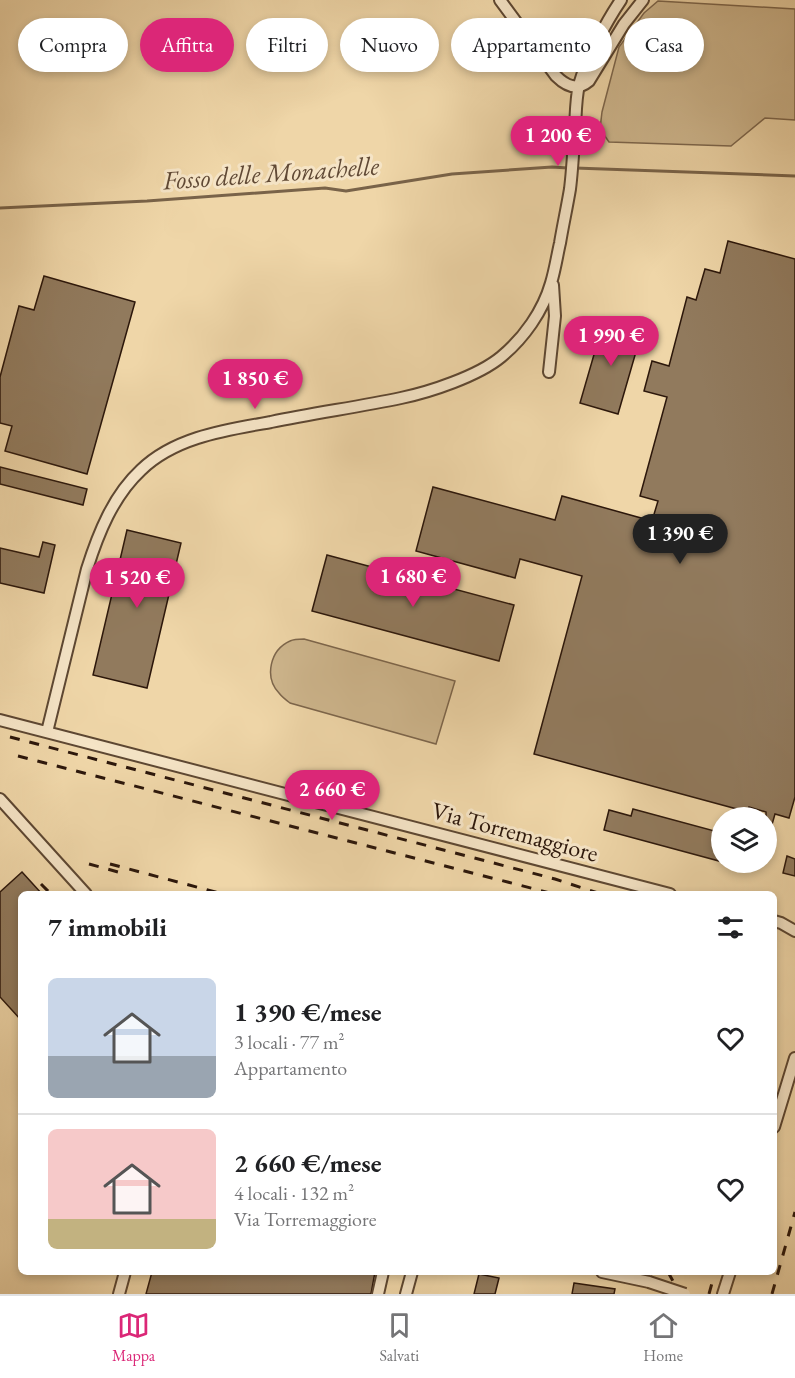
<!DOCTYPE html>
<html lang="it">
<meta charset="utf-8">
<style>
:root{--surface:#fff;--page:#f6f6f6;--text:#202124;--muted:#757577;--line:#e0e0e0;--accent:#db2777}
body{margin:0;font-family:"EB Garamond",serif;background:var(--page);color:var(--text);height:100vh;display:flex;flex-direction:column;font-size:22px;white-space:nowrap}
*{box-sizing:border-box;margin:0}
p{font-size:20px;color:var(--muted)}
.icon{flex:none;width:33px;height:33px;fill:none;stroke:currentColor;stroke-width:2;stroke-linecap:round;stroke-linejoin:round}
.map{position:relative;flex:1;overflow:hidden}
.side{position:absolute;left:18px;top:891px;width:759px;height:384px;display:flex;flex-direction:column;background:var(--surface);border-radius:9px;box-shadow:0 3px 9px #0003}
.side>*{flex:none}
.top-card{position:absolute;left:18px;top:18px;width:759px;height:54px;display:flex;gap:12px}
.fabs{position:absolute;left:711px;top:807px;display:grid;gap:12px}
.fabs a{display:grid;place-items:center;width:66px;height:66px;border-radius:50%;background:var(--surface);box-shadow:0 3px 9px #0003;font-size:30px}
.price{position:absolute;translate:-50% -51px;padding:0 14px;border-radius:21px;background:var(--accent);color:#fff;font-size:20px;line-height:39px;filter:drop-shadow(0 2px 3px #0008)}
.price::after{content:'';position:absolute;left:50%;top:36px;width:18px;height:14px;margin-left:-9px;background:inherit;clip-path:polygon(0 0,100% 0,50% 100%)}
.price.on{background:#222;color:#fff}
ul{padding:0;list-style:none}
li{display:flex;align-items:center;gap:18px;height:150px;padding:0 30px}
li+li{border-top:2px solid var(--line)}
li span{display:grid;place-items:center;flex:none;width:168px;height:120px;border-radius:9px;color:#555}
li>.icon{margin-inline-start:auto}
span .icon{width:72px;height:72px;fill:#fffc;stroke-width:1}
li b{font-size:26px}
h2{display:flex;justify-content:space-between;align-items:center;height:72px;padding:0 30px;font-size:26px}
.chip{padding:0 21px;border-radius:27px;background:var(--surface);box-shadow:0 3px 9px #0003;font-size:21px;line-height:54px}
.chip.on{background:var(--accent);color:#fff}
.dock{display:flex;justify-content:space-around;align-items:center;height:84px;border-top:2px solid var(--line);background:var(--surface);font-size:16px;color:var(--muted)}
.dock a{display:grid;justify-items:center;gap:3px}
.dock .on{color:var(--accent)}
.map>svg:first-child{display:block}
</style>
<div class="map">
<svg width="795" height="1294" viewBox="0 0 795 1294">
<rect width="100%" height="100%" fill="#efd6a8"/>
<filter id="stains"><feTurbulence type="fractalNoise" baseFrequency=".00333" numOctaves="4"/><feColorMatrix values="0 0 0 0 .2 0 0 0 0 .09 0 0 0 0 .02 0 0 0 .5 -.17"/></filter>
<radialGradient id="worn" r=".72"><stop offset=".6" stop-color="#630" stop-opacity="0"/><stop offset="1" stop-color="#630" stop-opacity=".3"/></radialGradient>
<path fill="#ceb68d" stroke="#7d664c" stroke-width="1.5" d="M658,1L795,9V120L765,118L731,146L609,142L600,129L602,112L619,47L644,13Z
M304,639L455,681L436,744L290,703C286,700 282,697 279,693C264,677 270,650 290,641C294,639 299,639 304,639Z"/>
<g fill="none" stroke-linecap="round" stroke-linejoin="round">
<path stroke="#796349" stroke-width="3" d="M575,168L795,176
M0,208L147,201L325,188L346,191L452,174L552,167L568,168"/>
</g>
<path fill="#917a5d" stroke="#2c170b" stroke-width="1.5" d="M728,241L795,259V797L789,818L775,814L769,835H766V812L749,807L748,812L534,754L582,576L520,559L515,578L416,551L433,487L555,520L562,496L652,521L658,501L640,496L667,397L644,391L652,361L669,366L687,297L696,300L705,269L720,273Z
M44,276L135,302L87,474L5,451L12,426L0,423V377L19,306L34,310Z
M604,320L642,331L618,414L580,403Z
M0,467L87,489L83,505L0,484Z
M127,530L181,543L147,688L93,675Z
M43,542L55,545L44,593L0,583V548L39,557Z
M327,555L514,605L499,661L312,611Z
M633,809L722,833V851L719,861L604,830L609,810L631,816Z
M787,856L795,859V876L783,873Z
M22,872L42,894H21V1020L0,997V892Z
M152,1272H375L371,1294H146Z
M479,1274L499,1278L495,1294H474Z
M574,1283L615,1289L614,1294H572Z"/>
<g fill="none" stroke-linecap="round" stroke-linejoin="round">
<g stroke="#5d4732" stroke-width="14">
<path id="minor" d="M500,0L556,76C566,86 577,91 589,81L624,24L643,0
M549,372L555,316L553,285
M0,720L670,894
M47,732L87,569C98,534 113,496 141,470C175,437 226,430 271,422C314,413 358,407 401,398C430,392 478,376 501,357C524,338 543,311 551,283C555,270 557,256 560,243C563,225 567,207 570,189C572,173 573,156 574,140C576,123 575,101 579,85C586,60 606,22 621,0
M0,799L86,894
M774,921L781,923L795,931
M774,1127L795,1058
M602,1272L649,1282
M119,1294L125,1272
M378,1294L383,1272
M406,1294L412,1272
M723,1294L730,1272"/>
</g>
<use href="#minor" stroke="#f5e4c6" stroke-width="10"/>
<path stroke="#2c170b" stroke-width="3" stroke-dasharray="10 10" stroke-linecap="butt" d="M10,737L555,879L601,894
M18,756L554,894
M89,864L118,872
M110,864L223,894
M41,884L51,894
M668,1272L680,1294
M709,1294L715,1272
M772,1294L795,1212"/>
<g stroke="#5d4732" stroke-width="14" stroke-linecap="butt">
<path id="minor-bridge" d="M649,1282L685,1294"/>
</g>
<use href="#minor-bridge" stroke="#f5e4c6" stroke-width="10"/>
</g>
<g text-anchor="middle" stroke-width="6" stroke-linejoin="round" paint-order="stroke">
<g font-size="24" fill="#2c170b" stroke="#f5e4c6">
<text transform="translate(515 832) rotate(15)" y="8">Via Torremaggiore</text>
</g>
<g font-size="26" font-style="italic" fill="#604935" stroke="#f5e4c6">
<text transform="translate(271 173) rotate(-4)" y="9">Fosso delle Monachelle</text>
</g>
</g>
<rect width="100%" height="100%" filter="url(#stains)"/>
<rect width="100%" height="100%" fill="url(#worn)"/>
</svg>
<div class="fabs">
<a><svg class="icon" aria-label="layers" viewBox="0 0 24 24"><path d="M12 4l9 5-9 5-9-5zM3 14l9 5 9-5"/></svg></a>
</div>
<b class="price" style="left:558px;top:167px">1 200 €</b>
<b class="price" style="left:611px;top:367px">1 990 €</b>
<b class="price" style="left:255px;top:410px">1 850 €</b>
<b class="price on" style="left:680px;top:565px">1 390 €</b>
<b class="price" style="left:413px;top:608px">1 680 €</b>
<b class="price" style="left:137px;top:609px">1 520 €</b>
<b class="price" style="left:332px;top:821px">2 660 €</b>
<div class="top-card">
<a class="chip">Compra</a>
<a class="chip on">Affitta</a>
<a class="chip">Filtri</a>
<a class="chip">Nuovo</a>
<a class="chip">Appartamento</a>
<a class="chip">Casa</a>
</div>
<section class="side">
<h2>7 immobili<svg class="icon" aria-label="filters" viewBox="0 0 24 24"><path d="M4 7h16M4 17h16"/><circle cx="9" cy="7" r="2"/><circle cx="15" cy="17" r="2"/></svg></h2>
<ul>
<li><span style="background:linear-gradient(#c9d6e8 65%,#9aa5b1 0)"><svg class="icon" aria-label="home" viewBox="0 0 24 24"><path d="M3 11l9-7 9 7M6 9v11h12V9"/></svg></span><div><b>1 390 €/mese</b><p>3 locali · 77 m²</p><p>Appartamento</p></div><svg class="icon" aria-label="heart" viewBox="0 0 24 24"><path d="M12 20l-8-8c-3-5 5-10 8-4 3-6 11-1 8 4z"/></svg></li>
<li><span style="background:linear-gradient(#f6c9c9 75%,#c2b280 0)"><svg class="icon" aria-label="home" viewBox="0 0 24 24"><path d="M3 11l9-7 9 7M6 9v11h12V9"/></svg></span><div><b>2 660 €/mese</b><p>4 locali · 132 m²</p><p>Via Torremaggiore</p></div><svg class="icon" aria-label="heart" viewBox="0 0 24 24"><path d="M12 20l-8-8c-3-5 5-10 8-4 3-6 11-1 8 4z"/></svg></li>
</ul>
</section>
</div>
<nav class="dock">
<a class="on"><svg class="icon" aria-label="map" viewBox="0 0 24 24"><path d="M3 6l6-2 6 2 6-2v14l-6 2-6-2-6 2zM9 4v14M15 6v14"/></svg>Mappa</a>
<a><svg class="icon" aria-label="saved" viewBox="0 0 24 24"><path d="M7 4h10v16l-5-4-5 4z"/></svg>Salvati</a>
<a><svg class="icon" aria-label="home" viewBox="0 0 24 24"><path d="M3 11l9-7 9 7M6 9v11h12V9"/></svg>Home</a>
</nav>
